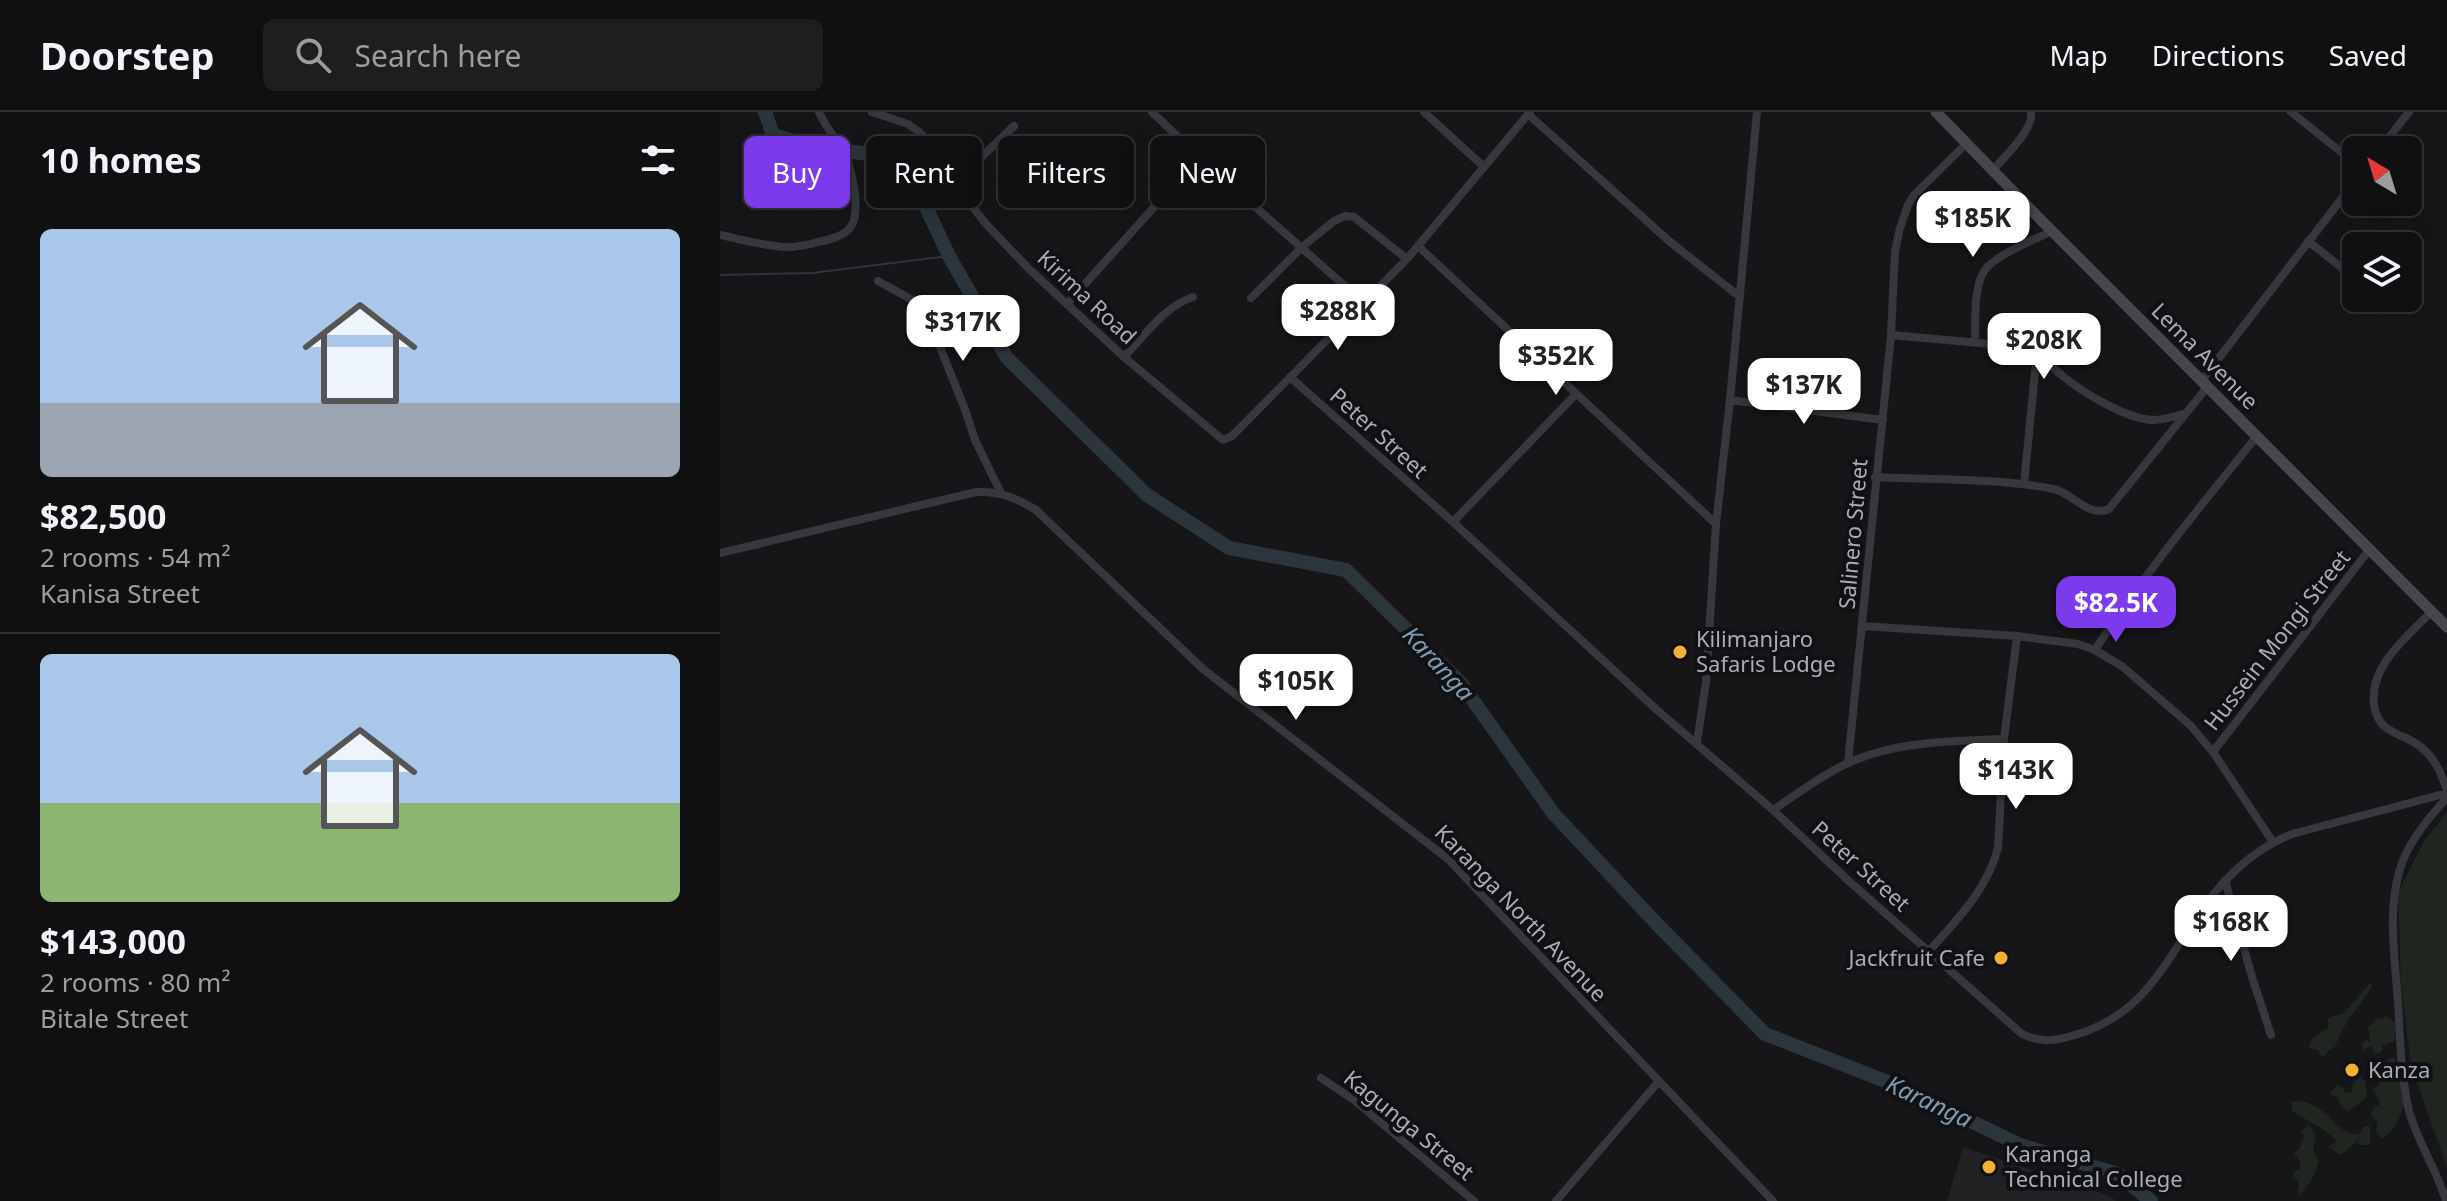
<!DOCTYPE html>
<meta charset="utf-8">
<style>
:root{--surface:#101012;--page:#1e1e20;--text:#f1f3f6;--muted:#9c9d9f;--line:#303032;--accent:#7c3aed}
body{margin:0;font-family:"Noto Sans",sans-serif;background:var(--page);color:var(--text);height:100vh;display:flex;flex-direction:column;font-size:30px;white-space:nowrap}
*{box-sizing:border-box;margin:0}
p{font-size:26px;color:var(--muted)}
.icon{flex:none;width:44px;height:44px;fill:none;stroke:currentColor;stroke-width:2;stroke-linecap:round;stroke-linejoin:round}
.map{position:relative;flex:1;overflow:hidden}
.details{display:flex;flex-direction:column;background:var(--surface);width:720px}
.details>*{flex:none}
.banner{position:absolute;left:24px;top:24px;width:760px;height:72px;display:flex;gap:16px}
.needle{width:52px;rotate:322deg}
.controls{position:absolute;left:1622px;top:24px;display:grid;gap:16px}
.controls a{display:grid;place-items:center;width:80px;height:80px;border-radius:12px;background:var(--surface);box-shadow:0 8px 32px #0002,0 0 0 2px var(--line);font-size:40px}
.price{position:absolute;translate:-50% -68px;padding:0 18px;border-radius:16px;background:#fff;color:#222;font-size:26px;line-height:52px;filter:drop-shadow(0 2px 4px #0008)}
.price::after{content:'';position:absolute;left:50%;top:48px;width:24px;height:18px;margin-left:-12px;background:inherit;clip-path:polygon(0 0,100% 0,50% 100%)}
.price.current{background:var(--accent);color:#fff}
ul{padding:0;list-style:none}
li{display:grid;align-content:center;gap:16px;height:424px;padding:0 40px}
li+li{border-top:2px solid var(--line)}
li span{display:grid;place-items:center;height:248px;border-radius:12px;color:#555}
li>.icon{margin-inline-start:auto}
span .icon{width:144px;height:144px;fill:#fffc;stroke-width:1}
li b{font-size:34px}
h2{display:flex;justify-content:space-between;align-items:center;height:96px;padding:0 40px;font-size:34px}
.pill{padding:0 28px;border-radius:12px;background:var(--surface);box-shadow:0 8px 32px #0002,0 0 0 2px var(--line);font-size:28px;line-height:72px}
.pill.current{background:var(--accent);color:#fff}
header{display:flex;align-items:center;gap:48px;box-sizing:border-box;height:112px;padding:0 40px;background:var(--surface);border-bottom:2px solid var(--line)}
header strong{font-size:38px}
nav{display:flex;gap:44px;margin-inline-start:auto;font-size:28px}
.search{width:560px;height:72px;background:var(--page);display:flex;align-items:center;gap:20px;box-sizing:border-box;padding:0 28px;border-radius:12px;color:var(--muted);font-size:30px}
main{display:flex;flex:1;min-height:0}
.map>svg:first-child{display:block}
</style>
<header>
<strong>Doorstep</strong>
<div class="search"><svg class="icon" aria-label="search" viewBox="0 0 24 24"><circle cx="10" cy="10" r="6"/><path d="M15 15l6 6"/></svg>Search here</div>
<nav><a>Map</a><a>Directions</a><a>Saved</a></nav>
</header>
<main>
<section class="details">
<h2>10 homes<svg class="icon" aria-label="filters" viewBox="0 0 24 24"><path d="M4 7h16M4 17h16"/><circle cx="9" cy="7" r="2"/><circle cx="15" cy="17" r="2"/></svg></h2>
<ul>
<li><span style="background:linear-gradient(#a9c7e8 70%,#9aa5b1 0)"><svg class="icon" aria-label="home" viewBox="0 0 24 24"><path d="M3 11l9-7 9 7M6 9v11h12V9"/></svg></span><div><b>$82,500</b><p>2 rooms · 54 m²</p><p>Kanisa Street</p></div></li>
<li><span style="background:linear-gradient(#a9c7e8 60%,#8fb573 0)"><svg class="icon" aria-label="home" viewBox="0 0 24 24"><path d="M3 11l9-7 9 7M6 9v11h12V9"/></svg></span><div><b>$143,000</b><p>2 rooms · 80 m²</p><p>Bitale Street</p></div></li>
</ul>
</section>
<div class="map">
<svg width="1727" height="1089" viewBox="0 0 1727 1089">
<rect width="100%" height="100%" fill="#161618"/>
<path fill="#222225" d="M1243,1035L1390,1084L1396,1089H1227Z"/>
<path fill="#1e261f" d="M1727,700V1056L1691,953L1681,874L1678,781L1703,731Z
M1650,871L1652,874C1638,898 1624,909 1615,935L1608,939L1605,944L1600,943L1598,938L1589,936L1591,928L1609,915L1607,906L1624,901Z
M1665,903L1675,911V929L1663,933L1662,940L1654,942L1652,933L1644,938L1641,932L1647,928L1651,931L1648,915L1658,906L1663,908Z
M1674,945L1680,959L1681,978L1686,985C1682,1001 1678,1014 1664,1026L1658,1024L1656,1019L1657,1010L1651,1003L1654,994L1659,993V989L1653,978L1659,972L1662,964L1659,957L1668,947Z
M1641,964L1645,969L1647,985L1628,1000L1620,992L1618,986L1609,982L1617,973L1623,975L1624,980L1630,981L1632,980V973Z
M1572,989C1609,987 1612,1023 1640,1022L1643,1015L1650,1014V1033H1638L1639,1027L1621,1043L1608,1035L1617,1029C1604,1015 1588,1010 1572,999Z
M1588,1013L1596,1023L1593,1040L1599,1049C1595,1062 1589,1076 1578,1083L1579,1069L1572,1066L1575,1059L1579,1058L1581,1050L1574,1041L1579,1037L1584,1025L1581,1020Z"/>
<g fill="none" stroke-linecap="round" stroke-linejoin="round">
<path stroke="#2c353c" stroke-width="2" d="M0,163L92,161L229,144"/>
<path stroke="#2c353c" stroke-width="14" d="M45,0L53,23L95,35L149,42L196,74L229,144L287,246L427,383L509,436L626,458L740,570L833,701L935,810L1045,922L1178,974L1300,1033L1398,1062L1431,1089"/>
<path stroke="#37383d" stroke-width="8" d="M152,0L188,12L199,20L208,29L234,71L266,112L309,157L404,245L503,328L512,324L687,147L810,0
M432,0L479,45L644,191
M704,0L763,54
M1571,0L1636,52
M808,2L949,129L1020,185
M1659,38L1689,0
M1272,59C1284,45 1314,18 1311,0
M234,71L294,14
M0,123C18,127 37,132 55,134C68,136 85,134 98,130C107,128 119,126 127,119C143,106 133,65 127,48C120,30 106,17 99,0
M1588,129L1636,167
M698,134L996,412
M158,169L207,196L214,203L220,235L246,300L255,328L281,381
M531,186L582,135L614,109L625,104L634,105L687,147
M1660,186L1670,195
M347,192L479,45
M1171,223L1304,235C1320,242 1331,254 1344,265C1364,281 1406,307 1433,308C1443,308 1453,305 1463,302
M1255,229C1256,208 1253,180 1263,161C1272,144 1314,128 1332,119
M404,245C424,224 445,194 473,185
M570,265L733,410L937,598L1053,698L1130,770L1302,922C1321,931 1335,929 1355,923C1441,898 1452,823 1507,767C1526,747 1547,732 1572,722L1727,681
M1482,268L1636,68
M1010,288L1163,308
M1155,365C1214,368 1276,366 1334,377C1354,382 1368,406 1389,397L1488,274
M1304,372L1317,240
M733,410L856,282
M0,441L256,380C280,379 296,386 316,398L483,557L728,747L1053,1089
M1711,500C1687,525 1649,554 1654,592C1655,601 1658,608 1664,614C1671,620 1679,623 1686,626C1710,637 1719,654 1727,678
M1142,514L1297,524L1358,532L1375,538L1403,555L1470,613L1493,640L1553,730
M1375,538C1423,463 1481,394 1537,324
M977,630L986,570L996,412L1010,288L1037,0
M1493,640L1649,438
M1128,651L1171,223L1175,139L1180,116L1188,93L1194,83L1247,31
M1053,698C1077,682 1100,664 1126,652C1174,629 1233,629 1284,627
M1505,768L1532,865L1551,923
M1209,839C1237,808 1267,778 1278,736L1284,627L1297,524
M601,966L634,988L754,1089
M836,1089L939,969
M1726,1089C1717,1058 1698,1031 1689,999C1681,964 1680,926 1678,890C1675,847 1667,799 1680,757C1688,730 1708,706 1727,686"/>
<path stroke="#45474d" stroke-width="11" d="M1216,0L1320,107L1727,515"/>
</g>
<g fill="#f2b134" stroke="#111113" stroke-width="3">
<circle cx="960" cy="540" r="8"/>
<circle cx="1281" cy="846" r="8"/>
<circle cx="1632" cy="958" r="8"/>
<circle cx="1269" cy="1055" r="8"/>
</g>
<g text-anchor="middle" stroke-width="8" stroke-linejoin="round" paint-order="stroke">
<g font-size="22" fill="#a8adb8" stroke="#111113">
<text transform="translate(367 185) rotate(43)" y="8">Kirima Road</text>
<text transform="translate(1485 244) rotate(45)" y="8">Lema Avenue</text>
<text transform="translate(659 321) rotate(42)" y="8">Peter Street</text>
<text transform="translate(1133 422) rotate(-85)" y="8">Salinero Street</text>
<text transform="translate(1557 528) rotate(-52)" y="8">Hussein Mongi Street</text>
<text transform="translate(1141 754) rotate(42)" y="8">Peter Street</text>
<text transform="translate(801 801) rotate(46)" y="8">Karanga North Avenue</text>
<text transform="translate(689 1013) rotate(39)" y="8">Kagunga Street</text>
</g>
<g font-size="22" fill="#a8adb8" stroke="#111113" text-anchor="start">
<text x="976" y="535">Kilimanjaro<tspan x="976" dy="25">Safaris Lodge</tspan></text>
<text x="1265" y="854" text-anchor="end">Jackfruit Cafe</text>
<text x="1648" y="966">Kanza</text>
<text x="1285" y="1050">Karanga<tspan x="1285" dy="25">Technical College</tspan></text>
</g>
<g font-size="24" font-style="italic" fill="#7f9bb3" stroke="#111113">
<text transform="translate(718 552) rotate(47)" y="8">Karanga</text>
<text transform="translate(1209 990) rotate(25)" y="8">Karanga</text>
</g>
</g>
</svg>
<div class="controls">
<a><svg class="needle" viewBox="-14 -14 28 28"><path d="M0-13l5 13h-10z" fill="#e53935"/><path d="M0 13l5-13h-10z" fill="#9c9d9f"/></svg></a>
<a><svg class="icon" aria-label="layers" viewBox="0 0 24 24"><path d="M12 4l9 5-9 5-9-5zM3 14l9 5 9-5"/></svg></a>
</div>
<b class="price" style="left:1253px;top:147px">$185K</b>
<b class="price" style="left:618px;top:240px">$288K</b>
<b class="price" style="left:243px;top:251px">$317K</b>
<b class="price" style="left:1324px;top:269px">$208K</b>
<b class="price" style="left:836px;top:285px">$352K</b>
<b class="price" style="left:1084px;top:314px">$137K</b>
<b class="price current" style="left:1396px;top:532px">$82.5K</b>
<b class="price" style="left:576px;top:610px">$105K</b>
<b class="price" style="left:1296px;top:699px">$143K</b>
<b class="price" style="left:1511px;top:851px">$168K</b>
<div class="banner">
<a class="pill current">Buy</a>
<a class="pill">Rent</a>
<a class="pill">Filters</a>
<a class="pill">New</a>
</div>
</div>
</main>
